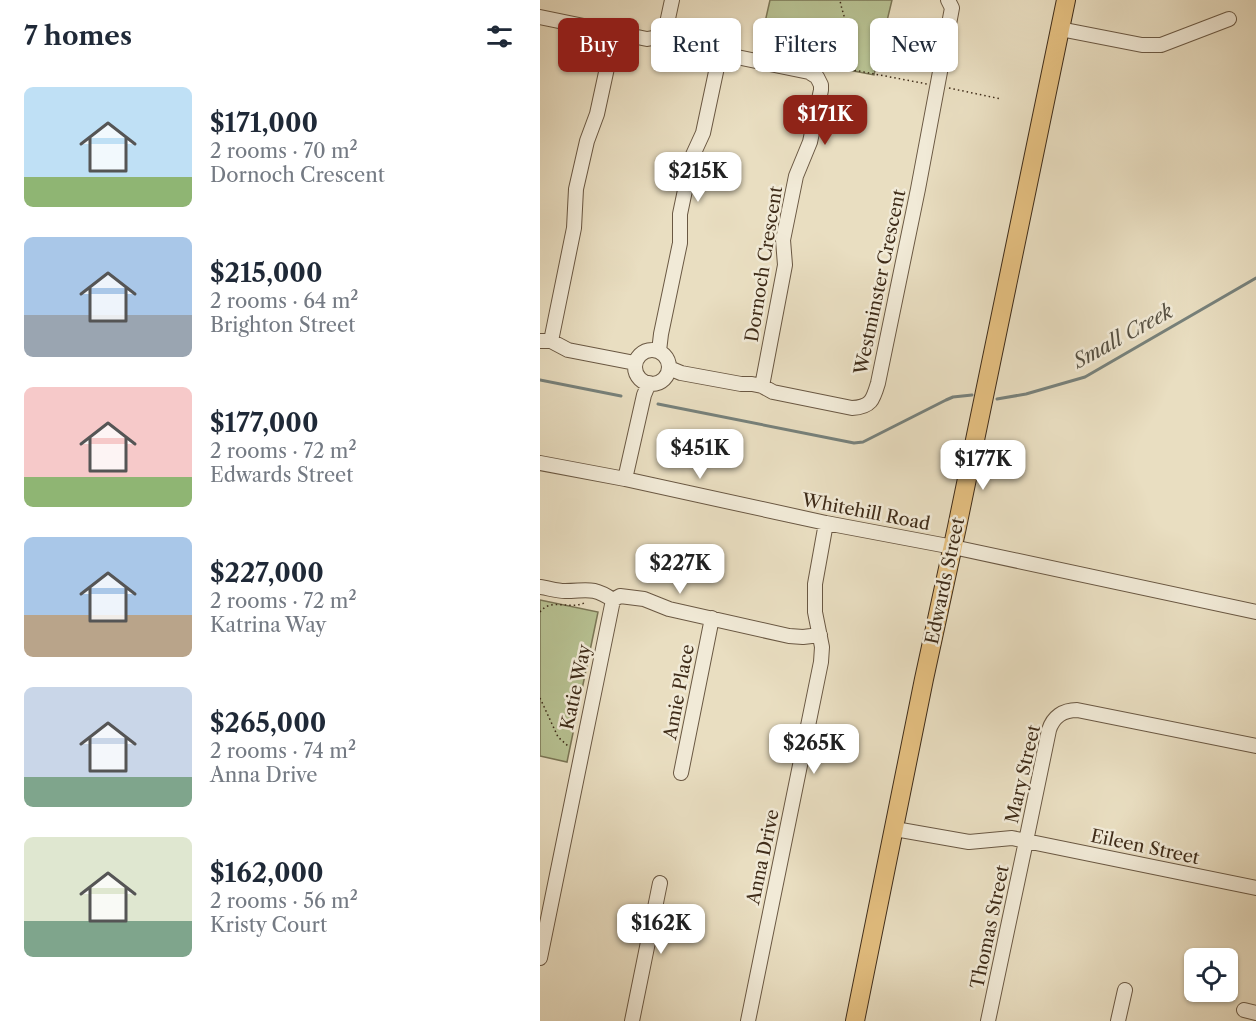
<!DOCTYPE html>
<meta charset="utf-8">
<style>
:root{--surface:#fff;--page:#f6f6f7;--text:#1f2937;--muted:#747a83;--accent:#8f2418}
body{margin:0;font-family:"Libre Caslon Text",serif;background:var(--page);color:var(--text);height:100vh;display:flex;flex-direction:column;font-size:22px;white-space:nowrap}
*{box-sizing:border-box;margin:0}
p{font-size:20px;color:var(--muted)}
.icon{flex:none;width:33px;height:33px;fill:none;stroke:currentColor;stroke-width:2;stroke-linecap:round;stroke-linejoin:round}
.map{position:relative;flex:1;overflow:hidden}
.side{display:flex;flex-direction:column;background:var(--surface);width:540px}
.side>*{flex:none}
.top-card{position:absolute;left:18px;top:18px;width:570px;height:54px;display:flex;gap:12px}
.tools{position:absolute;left:644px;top:948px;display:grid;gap:12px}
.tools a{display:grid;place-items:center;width:54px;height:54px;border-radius:9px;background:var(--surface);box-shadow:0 2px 4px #0004;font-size:30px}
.price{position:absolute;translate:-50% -51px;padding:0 14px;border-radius:12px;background:#fff;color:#222;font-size:20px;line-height:39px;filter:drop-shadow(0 2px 3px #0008)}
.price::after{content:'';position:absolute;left:50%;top:36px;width:18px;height:14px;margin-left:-9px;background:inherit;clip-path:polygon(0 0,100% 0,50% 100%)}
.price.active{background:var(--accent);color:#fff}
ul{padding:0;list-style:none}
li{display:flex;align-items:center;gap:18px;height:150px;padding:0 24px}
li span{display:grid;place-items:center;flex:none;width:168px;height:120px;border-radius:9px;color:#555}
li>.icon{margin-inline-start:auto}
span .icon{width:72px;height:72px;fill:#fffc;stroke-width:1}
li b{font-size:26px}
h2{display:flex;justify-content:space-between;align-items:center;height:72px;padding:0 24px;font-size:26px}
.chip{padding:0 21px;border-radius:9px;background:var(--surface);box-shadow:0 2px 4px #0004;font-size:21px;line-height:54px}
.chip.active{background:var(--accent);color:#fff}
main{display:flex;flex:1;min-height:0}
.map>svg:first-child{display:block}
</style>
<main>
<section class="side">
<h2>7 homes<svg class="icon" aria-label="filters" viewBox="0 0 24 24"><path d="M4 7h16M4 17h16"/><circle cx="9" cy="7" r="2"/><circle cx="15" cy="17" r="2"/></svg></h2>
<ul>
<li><span style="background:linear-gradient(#bfe0f5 75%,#8fb573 0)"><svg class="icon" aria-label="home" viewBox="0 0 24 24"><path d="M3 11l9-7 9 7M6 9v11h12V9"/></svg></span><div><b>$171,000</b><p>2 rooms · 70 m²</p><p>Dornoch Crescent</p></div></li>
<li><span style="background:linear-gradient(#a9c7e8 65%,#9aa5b1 0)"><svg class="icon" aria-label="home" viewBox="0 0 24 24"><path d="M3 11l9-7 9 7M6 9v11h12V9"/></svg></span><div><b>$215,000</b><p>2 rooms · 64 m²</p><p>Brighton Street</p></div></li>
<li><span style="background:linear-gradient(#f6c9c9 75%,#8fb573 0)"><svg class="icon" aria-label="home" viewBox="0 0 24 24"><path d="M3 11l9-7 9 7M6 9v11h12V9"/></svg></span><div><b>$177,000</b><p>2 rooms · 72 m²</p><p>Edwards Street</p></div></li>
<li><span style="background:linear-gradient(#a9c7e8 65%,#b9a48a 0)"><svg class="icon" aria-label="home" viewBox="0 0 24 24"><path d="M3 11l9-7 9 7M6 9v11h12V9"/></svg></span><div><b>$227,000</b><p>2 rooms · 72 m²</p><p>Katrina Way</p></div></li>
<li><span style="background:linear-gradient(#c9d6e8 75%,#7fa58c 0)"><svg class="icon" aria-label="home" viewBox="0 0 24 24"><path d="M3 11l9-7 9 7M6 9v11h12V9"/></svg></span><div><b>$265,000</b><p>2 rooms · 74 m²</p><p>Anna Drive</p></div></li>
<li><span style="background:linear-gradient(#dfe7d0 70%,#7fa58c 0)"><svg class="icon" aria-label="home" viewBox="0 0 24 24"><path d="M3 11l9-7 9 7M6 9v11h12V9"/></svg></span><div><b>$162,000</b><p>2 rooms · 56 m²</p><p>Kristy Court</p></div></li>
</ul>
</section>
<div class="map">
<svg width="716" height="1021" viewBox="0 0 716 1021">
<rect width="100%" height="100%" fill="#e9dec1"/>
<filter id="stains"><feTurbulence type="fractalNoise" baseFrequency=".00333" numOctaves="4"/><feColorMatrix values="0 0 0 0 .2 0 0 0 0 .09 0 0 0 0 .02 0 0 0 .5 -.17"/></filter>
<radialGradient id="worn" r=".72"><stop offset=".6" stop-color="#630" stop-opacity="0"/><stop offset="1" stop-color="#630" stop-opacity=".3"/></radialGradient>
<path fill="#b7c192" stroke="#7b7656" stroke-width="1.5" d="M230,0H352L334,75L218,53Z
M0,600L58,612L27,762L0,756Z"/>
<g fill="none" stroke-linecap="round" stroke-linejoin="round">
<path stroke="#77817b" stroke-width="3" d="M0,380L81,396
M457,399L486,394L545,377L716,278
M118,404L314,443L323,442L406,400L413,397L432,395"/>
<g stroke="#6a5843" stroke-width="16">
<path id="minor" d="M0,17L107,39C121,36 128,37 139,45L269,72L277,77L281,85V90L270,142L256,176L243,240L245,265L222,386
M520,29L602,45H621L689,19
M124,37L132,0
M0,341H11L28,350L95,363
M11,341L34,228L36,189L47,141L57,114L75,31
M95 367a17 17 0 1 1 34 0a17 17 0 1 1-34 0Z
M119,351L121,334L140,243V214L152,157L163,133L180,53
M129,368L141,373L201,384H212L222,386L233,392L312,408C331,407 333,400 338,383L378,189L412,8L408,0
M0,463L85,479L286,523L413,547L716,612
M85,479L104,395L109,383
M0,587C8,588 17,591 25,591C47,591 52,586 73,600L80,596L104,599L129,609L249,636L263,637L280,635
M141,773L172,618
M355,829L429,842L472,838L486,841L509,730C513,717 523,710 537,710L716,746
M0,958L73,600
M704,1010L716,1013
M92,1021L120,883
M208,1021L281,662L282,647L275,612V584L286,523
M448,1021L486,841L716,888
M578,1021L585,990"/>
</g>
<g stroke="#3f2c19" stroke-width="20">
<path id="major" d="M315,1021L384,679L417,527L526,0"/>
</g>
<path stroke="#3f2c19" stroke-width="1.5" stroke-dasharray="1.5 3" stroke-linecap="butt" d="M288,59L294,68H303L387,84
M279,65C284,59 293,57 300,52C316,40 302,15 300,0
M409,88L461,99
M0,612C11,597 31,611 46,602
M0,698L18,737L28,746"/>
<use href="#minor" stroke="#f1ead7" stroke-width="14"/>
<use href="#major" stroke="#e4bf80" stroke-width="18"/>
</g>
<g text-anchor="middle" stroke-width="5" stroke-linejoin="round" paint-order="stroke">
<g font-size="18" fill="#3f2c19" stroke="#f1ead7">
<text transform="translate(224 264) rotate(-81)" y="6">Dornoch Crescent</text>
<text transform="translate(340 282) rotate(-78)" y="6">Westminster Crescent</text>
<text transform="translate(326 512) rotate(11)" y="6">Whitehill Road</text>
<text transform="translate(405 581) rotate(-78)" y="6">Edwards Street</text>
<text transform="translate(36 687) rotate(-78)" y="6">Katie Way</text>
<text transform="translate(139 692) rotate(-79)" y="6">Amie Place</text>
<text transform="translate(483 774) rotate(-77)" y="6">Mary Street</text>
<text transform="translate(605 847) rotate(12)" y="6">Eileen Street</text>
<text transform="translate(223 857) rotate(-78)" y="6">Anna Drive</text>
<text transform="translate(450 927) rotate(-78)" y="6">Thomas Street</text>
</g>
<g font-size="20" font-style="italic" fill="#565042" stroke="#f1ead7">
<text transform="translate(583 336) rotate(-29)" y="7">Small Creek</text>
</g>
</g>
<rect width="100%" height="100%" filter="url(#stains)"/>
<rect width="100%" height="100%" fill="url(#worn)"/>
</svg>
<div class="tools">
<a><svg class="icon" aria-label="locate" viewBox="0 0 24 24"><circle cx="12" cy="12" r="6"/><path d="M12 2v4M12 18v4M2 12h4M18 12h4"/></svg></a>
</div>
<b class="price active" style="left:285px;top:146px">$171K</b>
<b class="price" style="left:158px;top:203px">$215K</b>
<b class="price" style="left:160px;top:480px">$451K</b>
<b class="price" style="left:443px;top:491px">$177K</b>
<b class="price" style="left:140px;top:595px">$227K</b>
<b class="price" style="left:274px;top:775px">$265K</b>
<b class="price" style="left:121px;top:955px">$162K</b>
<div class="top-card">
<a class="chip active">Buy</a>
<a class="chip">Rent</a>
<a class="chip">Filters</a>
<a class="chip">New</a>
</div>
</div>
</main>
